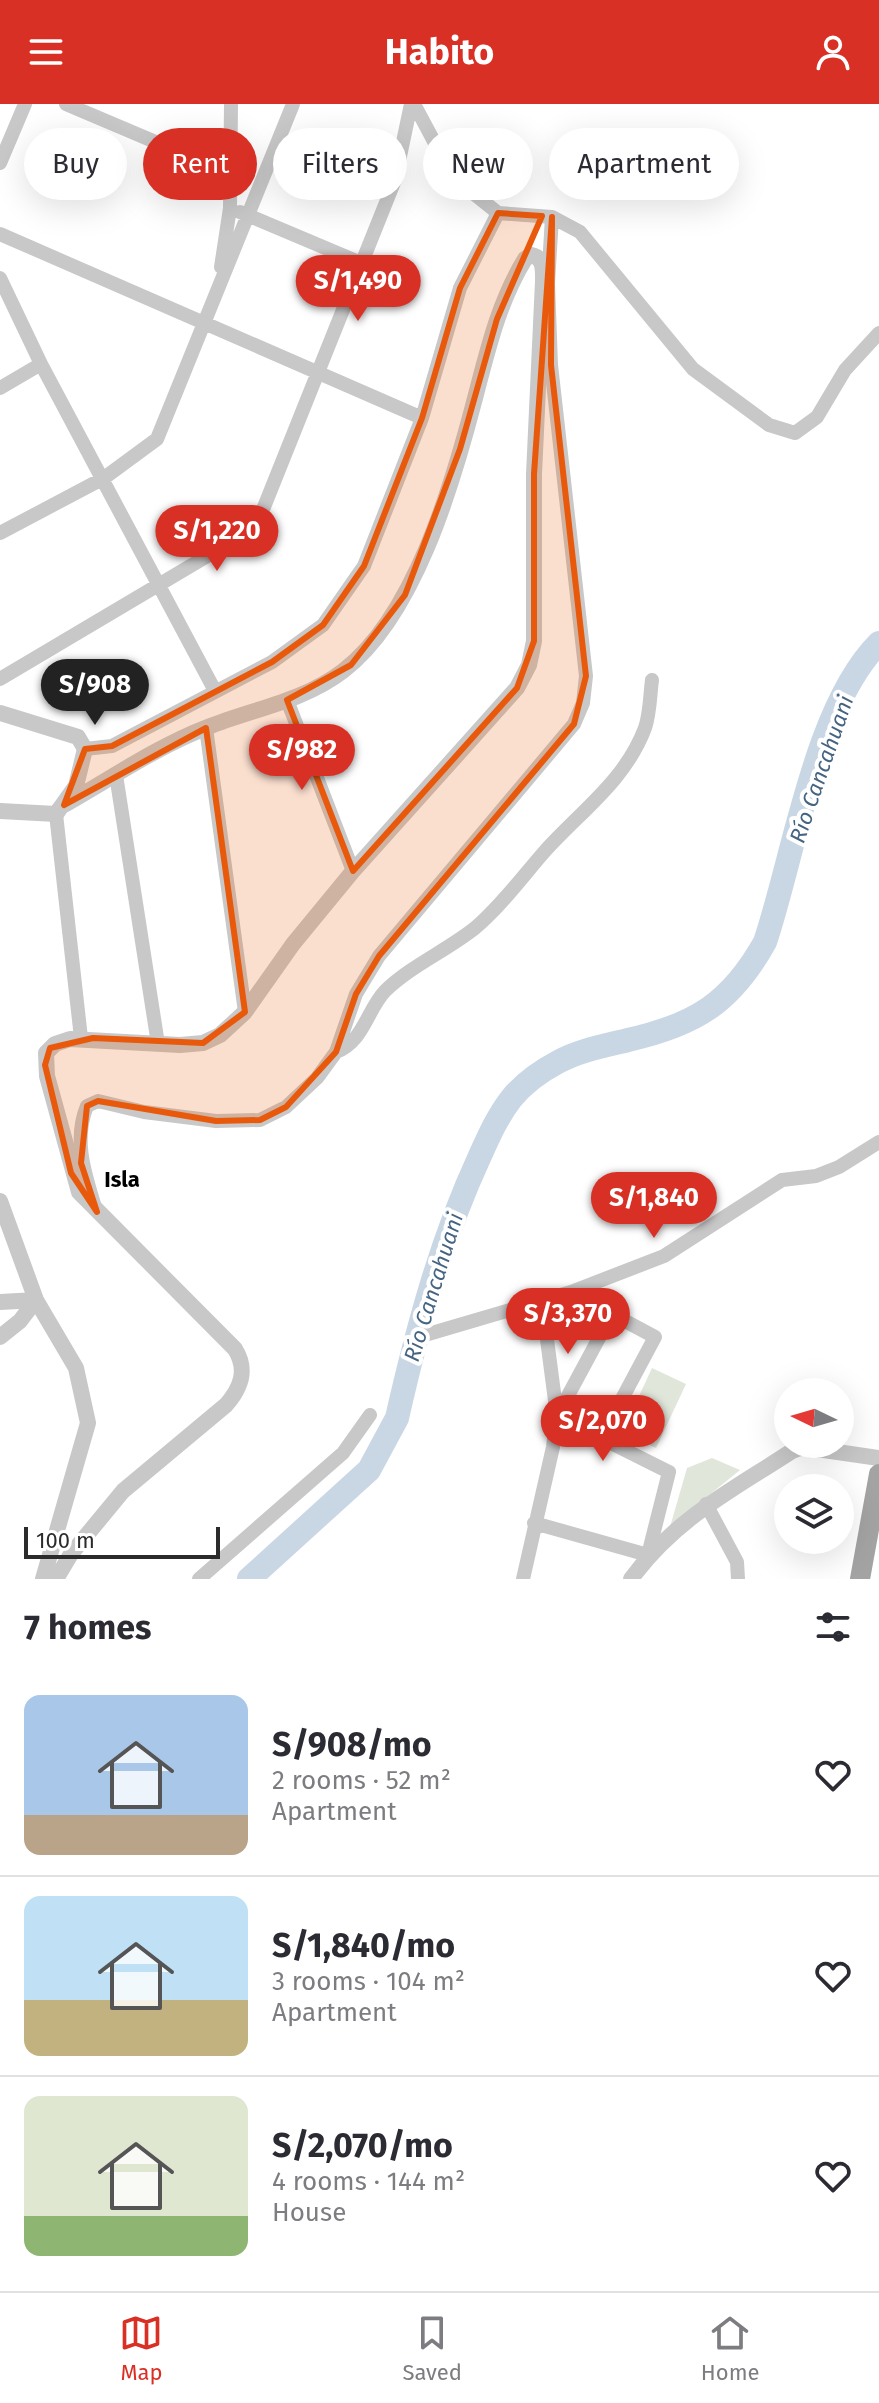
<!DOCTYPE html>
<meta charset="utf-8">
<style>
:root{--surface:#fff;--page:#f2f2f3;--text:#2b2b33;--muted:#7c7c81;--line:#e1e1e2;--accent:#d93025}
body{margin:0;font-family:"Fira Sans",sans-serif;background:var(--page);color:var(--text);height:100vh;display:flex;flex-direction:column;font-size:30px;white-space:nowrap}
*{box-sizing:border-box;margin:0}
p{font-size:26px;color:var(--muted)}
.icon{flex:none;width:44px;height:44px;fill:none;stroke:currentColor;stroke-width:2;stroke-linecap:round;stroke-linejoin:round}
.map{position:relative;height:1475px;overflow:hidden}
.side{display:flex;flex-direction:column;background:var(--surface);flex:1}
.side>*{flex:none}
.hud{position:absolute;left:24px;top:24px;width:832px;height:72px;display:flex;gap:16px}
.needle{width:52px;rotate:275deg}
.fabs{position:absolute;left:774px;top:1274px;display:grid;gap:16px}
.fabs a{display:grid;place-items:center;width:80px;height:80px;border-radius:50%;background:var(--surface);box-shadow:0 8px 32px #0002;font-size:40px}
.scale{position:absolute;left:24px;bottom:20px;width:196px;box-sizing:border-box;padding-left:8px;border:4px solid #2b2b2b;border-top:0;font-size:22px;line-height:28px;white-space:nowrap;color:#2b2b2b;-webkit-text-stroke:6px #fff;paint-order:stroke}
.price{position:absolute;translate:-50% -68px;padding:0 18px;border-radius:28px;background:var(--accent);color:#fff;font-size:26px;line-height:52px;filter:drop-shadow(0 2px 4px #0008)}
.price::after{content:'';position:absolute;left:50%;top:48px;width:24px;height:18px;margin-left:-12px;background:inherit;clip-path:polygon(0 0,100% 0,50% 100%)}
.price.on{background:#222;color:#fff}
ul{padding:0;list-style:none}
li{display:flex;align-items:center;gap:24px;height:200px;padding:0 24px}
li+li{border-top:2px solid var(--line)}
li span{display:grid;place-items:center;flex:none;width:224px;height:160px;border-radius:16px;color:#555}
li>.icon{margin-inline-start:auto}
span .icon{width:96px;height:96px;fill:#fffc;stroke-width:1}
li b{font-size:34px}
h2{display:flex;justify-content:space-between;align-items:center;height:96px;padding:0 24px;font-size:34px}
.chip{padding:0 28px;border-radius:36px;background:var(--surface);box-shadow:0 8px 32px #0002;font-size:28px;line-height:72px}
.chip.on{background:var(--accent);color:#fff}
header{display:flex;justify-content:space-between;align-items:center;height:104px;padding:0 24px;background:var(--accent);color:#fff;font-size:36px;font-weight:700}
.dock{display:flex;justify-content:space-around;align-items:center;height:112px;border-top:2px solid var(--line);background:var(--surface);font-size:22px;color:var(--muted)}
.dock a{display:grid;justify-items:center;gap:4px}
.dock .on{color:var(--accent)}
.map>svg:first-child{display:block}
</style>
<header><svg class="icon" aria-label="menu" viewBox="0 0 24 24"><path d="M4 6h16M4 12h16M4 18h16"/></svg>Habito<svg class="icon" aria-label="person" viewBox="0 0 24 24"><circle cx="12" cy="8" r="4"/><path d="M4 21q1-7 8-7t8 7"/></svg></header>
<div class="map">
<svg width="879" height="1475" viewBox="0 0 879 1475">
<rect width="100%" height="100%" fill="#fff"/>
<path fill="#e0e7da" d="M652,1264L686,1280L656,1344L622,1329Z
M712,1354L740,1366L670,1423L687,1364Z"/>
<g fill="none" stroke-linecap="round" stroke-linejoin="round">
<path stroke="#c9d7e5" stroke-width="24" d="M249,1475L369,1366L397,1314C417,1226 441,1136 479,1054C488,1034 497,1013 511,995C523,980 541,967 558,958C580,946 604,942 628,936C695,921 731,899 765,838C794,752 815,603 879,539"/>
<path stroke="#c8c8c8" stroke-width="14" d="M66,0L231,70
M414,0L453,73L498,109L552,113L580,128L693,265L769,321L795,329L817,313L845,266L879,229
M0,59L25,0
M240,108L361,159
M0,130L422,314
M221,163L230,104L231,0
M0,174L41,260L214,585
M0,284L41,260
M0,429L104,374L157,335L293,0
M0,575L256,423L395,76L411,0
M287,596L353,767
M206,624L245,908
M85,645L112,642L272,558L323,521L364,462L422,314L460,184L498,109
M116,671L158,940
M56,710L81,934
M336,948C364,937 367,906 385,887C412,861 446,847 475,824C501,802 523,772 545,747C581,707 625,677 645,624C650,610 650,591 652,576
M95,1103C85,1070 73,1036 87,1002L98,997L144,1008L216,1017L260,1016L286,1003L317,974L336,948L356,890L379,852L574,620L583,599L586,572L551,261L548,179L552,113
M425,1231L571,1188L664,1152L782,1076L816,1072L839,1063L879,1038
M557,1312L612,1210L655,1233L600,1336
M706,1400L737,1458L738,1475
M534,1419L648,1451L669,1368L557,1312
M199,1475L343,1349L370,1311
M523,1475L553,1343L557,1312L542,1197"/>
<path stroke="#c8c8c8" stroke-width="16" d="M0,609L78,633L85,645L76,682L56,710L0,707
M0,1097L36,1196L76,1264L88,1319L43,1475
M0,1198L36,1196
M0,1233L20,1217L36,1196
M56,1475L71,1450L123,1387L226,1301C241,1284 248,1266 235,1245L79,1088L47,972L46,949L55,940L70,935L180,941L203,939L220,931L245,908L293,840L353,767L517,584L529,561L534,537V370L543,177C543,166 544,153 531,151L525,155C498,199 487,249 474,298C452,382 414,513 343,567C304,597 253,605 208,623C158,642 110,675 64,701
M631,1475C676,1414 731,1387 792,1347L803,1343L879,1354"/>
<path stroke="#a3a3a3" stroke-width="20" d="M860,1475L879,1370"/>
</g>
<path fill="#e8590c" fill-opacity="0.2" stroke="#e8590c" stroke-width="6" stroke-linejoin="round" d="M498,109L542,112L497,215L460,345L405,491L351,561L287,596L353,767L517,584L534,537V370L552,113L551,261L586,572L574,620L379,852L356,890L336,948L286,1003L260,1016L216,1017L98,997L87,1002L81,1059L97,1108L71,1069L45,961L50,944L93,934L203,939L245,908L206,624L64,701L85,645L112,642L272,558L323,521L364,462L422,314L460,184Z"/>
<g text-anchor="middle" stroke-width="8" stroke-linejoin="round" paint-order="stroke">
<g font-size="22" font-style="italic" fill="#456482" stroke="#fff">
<text transform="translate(821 665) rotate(-71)" y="8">Río Cancahuani</text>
<text transform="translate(433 1183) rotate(-73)" y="8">Río Cancahuani</text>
</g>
<g font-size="22" font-weight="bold" fill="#000" stroke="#fff">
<text x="122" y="1083">Isla</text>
</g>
</g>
</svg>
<div class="fabs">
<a><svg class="needle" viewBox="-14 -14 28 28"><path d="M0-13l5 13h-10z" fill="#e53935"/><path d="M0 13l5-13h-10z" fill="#7c7c81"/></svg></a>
<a><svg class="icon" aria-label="layers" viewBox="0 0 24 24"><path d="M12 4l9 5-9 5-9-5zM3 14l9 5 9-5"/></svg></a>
</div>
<div class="scale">100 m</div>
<b class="price" style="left:358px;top:219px">S/1,490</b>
<b class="price" style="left:217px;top:469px">S/1,220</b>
<b class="price on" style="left:95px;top:623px">S/908</b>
<b class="price" style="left:302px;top:688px">S/982</b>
<b class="price" style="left:654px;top:1136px">S/1,840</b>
<b class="price" style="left:568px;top:1252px">S/3,370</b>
<b class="price" style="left:603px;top:1359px">S/2,070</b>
<div class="hud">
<a class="chip">Buy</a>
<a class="chip on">Rent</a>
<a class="chip">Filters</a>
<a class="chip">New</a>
<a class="chip">Apartment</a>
</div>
</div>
<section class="side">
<h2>7 homes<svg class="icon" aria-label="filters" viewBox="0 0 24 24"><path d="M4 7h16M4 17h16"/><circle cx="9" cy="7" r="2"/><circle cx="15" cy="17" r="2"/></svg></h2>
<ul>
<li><span style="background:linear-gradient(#a9c7e8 75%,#b9a48a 0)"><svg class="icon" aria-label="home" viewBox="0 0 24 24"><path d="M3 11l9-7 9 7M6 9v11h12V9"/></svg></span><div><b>S/908/mo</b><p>2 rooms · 52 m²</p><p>Apartment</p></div><svg class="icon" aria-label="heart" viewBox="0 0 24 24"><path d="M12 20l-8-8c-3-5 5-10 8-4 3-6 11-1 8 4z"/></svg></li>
<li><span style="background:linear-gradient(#bfe0f5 65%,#c2b280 0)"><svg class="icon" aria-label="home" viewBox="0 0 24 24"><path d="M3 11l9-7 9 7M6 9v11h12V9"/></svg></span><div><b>S/1,840/mo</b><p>3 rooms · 104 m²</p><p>Apartment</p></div><svg class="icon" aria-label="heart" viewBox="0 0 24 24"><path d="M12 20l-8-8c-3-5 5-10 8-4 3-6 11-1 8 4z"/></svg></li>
<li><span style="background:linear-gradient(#dfe7d0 75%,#8fb573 0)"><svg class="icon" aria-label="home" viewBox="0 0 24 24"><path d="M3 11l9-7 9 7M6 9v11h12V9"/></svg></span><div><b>S/2,070/mo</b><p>4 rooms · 144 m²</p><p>House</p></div><svg class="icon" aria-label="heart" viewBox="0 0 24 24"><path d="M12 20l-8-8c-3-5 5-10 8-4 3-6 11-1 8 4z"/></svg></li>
</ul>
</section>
<nav class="dock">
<a class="on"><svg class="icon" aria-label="map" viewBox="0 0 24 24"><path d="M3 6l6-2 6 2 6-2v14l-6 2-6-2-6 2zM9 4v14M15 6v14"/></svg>Map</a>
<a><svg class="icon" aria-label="saved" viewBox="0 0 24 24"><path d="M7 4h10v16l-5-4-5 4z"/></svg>Saved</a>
<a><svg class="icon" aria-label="home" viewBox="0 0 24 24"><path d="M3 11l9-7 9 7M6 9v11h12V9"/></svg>Home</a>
</nav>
